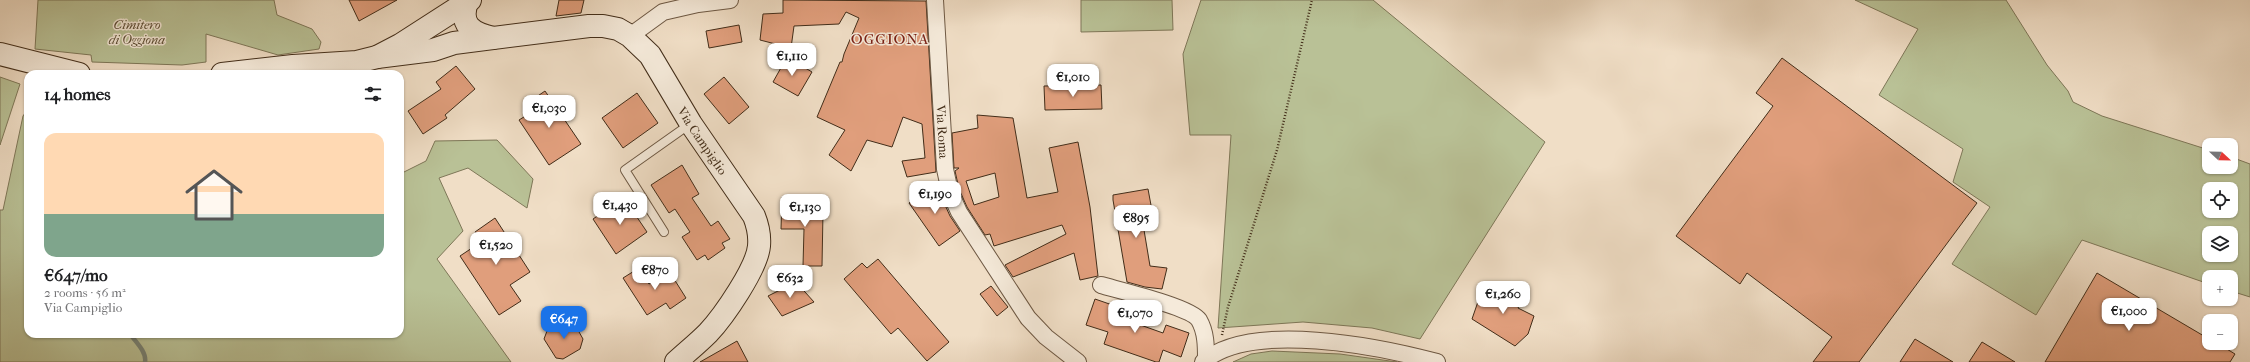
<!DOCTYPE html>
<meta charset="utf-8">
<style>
:root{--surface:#fff;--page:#f6f6f6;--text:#202124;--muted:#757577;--accent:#1a73e8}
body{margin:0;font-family:"IM FELL French Canon",serif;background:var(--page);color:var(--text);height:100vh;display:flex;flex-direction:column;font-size:15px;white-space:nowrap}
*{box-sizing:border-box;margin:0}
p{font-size:13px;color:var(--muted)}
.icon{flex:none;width:22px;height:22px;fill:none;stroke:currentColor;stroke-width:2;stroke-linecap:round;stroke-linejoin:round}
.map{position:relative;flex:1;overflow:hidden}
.drawer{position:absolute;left:24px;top:70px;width:380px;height:268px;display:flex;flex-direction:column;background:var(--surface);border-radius:12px;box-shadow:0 1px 3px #0004}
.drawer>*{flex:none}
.needle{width:26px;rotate:112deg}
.tools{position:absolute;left:2202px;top:138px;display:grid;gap:8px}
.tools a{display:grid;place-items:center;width:36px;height:36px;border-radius:8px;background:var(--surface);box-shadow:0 1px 3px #0004;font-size:20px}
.price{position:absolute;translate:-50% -34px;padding:0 9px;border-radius:8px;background:#fff;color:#222;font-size:13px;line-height:26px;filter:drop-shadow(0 1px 2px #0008)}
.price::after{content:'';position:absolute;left:50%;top:24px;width:12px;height:9px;margin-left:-6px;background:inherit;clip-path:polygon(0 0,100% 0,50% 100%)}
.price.selected{background:var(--accent);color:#fff}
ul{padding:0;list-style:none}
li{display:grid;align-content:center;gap:8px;height:212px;padding:0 20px}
li span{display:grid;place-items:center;height:124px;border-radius:12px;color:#555}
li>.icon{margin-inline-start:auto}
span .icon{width:72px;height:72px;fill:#fffc;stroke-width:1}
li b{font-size:17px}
h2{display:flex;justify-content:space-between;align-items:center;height:48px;padding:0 20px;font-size:17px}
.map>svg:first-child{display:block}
</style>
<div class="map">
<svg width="2250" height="362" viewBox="0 0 2250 362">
<rect width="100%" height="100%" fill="#f0dec6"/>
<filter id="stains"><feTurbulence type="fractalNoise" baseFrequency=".005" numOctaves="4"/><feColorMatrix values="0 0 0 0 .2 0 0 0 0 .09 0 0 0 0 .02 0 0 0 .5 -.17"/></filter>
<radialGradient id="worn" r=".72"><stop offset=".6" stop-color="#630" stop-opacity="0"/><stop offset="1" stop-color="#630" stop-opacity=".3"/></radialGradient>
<path fill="#b9c196" stroke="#7e7758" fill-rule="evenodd" d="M38,0H274L277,15L312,29L321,42L319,49L278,55L206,34V62L182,65L92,62L91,55L35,49Z
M1081,0H1172L1173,30L1081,32Z
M1201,0H1373L1545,142L1420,339L1372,328L1303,322L1218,328L1231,135H1190L1183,54Z
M1855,0H2006L2047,65L2068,91L2073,102L2102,116L2209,150V167H2231V157L2250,164V297L2231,291V277H2209V284L2082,240L2036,315L1952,264L1990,207L1953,182L1963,149L1879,95L1918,29ZM2209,189H2231V211H2209ZM2209,233H2231V255H2209Z
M0,77L20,84L0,145Z
M28,109V334H400V174L426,161L435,141L497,140L533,179L527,208L468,168L439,178L463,231L437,259L511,362H0V210H3L23,116Z
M1272,351L1340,354L1397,362H1233L1251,354Z"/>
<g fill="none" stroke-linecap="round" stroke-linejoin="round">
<path stroke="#778377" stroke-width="4.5" d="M130,334C135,341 147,352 145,362"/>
</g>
<path fill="#e09e7c" stroke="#422d19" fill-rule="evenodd" d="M349,0H397L359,21Z
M559,0H584L581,13L556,16Z
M783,0L926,1L936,172L907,177L902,161L925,158L922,124L903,117L892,147L867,140L851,171L829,155L845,130L817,117L840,62H842L844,54L859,18L846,12L839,24L794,26L791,48L760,40L763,14L783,13Z
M739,25L742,42L709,48L706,31Z
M787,57L812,72L798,96L773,82Z
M1782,58L1977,203L1859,362H1813L1832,337L1747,273L1740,284L1676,236L1773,106L1756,93Z
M456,66L475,89L445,115L447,118L423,134L408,111L441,89L436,82Z
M724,77L749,107L729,124L704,94Z
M1101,85L1102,109L1045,110L1044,86Z
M545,91L581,144L549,165L519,120L535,110L529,102Z
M637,93L658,123L623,148L602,118Z
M977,115L1013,118L1027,198L1058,192L1049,148L1078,142L1090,207L1098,276L1080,280L1074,253L1013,277L1005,265L1066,234L1062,225L994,246L990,234L985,235L967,207L959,189L955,171L959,168H954L952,133L978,128ZM995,173L999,197L974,205L966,181Z
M682,165L699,194L692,198L711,226L718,221L730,239L722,243L725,248L708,260L705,255L697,260L682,237L690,232L675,209L669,213L651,185Z
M938,183L941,196L950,216L960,231L939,246L909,203Z
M1148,189L1153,216L1142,218L1150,266L1167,268L1162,289L1145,287L1127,282L1113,200V195Z
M782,197H804L803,212H823L822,266H803L804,229H781Z
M624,198L647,232L616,254L593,219Z
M495,218L530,272L510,285L521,301L499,315L460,256L481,242L475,232Z
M878,259L949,342L927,361L898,328L891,334L844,279L862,263L867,268Z
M639,268L649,284L669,271L686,298L670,309L666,303L647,315L623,278Z
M2097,273L2209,339V343H2217L2235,354L2230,362H2045Z
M796,282L814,302L782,316L768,296Z
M1495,284L1521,302L1518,308L1534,316L1528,334L1515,346L1472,319L1481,293Z
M991,286L1008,307L997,316L980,294Z
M1095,299L1121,308L1118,317L1163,333L1166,325L1189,333L1181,357L1163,350L1159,362H1156L1104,344L1108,332L1086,325Z
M567,321L574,323L583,339L580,349L563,359L556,358L544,339L547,331Z
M1915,339L1953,362H1900Z
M737,341L748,362H700Z
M1982,342L2015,362H1969Z"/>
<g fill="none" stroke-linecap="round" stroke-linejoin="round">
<g stroke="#6e5944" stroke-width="10">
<path id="lane" d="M664,232L625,170L690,124"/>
</g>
<g stroke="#6e5944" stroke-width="18">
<g id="street">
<path id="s1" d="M935,0L945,169L950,192L959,212L1028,318L1046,337L1078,362"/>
<path d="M630,36L663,12L698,4L730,0"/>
<path d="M1101,285C1118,290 1191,307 1199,320C1206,332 1206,346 1206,359"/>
<path d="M1203,362C1250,320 1381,347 1437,362"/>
</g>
</g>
<g stroke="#422d19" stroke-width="24">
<g id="secondary">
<path d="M467,2C459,25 472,33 493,38"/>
<path d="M0,54L79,74"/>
<path id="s2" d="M377,57L433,50L454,43L589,26H603L618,29L630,36L650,55L691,124L754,216C758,226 760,235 759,246C757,268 724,316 708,333C698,343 687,352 676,362"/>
<path d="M222,74L293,66L357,62L377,57L400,45L470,0"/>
</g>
</g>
<path stroke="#422d19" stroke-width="2.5" stroke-dasharray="1 2" stroke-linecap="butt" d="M1222,335L1228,307L1277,150L1312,0"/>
<use href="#lane" stroke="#f5eada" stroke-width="8"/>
<use href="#street" stroke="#f5eada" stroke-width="16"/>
<use href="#secondary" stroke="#f5eada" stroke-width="22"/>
</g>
<g text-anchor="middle" stroke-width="3" stroke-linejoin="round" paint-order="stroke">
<g font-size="13" font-style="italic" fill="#5a4b32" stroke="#f5eada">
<text x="137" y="29">Cimitero<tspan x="137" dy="15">di Oggiona</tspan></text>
</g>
<g font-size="13" fill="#422d19" stroke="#f5eada">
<text dy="5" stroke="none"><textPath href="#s1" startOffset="132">Via Roma</textPath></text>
<text dy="5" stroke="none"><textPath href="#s2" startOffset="386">Via Campiglio</textPath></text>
</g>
<g font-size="15" letter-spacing="1" fill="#7a1f14" stroke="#f5eada">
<text x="890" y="44">OGGIONA</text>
</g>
</g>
<rect width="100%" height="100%" filter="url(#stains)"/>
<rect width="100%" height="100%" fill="url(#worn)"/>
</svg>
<div class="tools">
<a><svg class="needle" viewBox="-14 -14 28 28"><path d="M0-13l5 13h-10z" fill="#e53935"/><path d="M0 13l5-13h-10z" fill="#757577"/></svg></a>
<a><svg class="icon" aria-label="locate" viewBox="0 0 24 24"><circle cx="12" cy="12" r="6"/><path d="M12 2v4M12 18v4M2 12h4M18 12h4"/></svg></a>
<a><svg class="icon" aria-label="layers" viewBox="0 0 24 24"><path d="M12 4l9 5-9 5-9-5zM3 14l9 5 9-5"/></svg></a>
<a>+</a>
<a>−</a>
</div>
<b class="price" style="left:792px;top:77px">€1,110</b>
<b class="price" style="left:1073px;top:98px">€1,010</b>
<b class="price" style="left:549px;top:129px">€1,030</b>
<b class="price" style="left:935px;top:215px">€1,190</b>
<b class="price" style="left:620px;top:226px">€1,430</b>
<b class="price" style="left:805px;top:228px">€1,130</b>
<b class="price" style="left:1136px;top:239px">€895</b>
<b class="price" style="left:496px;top:266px">€1,520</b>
<b class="price" style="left:655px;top:291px">€870</b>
<b class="price" style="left:790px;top:299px">€632</b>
<b class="price" style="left:1503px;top:315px">€1,260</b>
<b class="price" style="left:2129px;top:332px">€1,000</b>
<b class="price" style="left:1135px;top:334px">€1,070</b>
<b class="price selected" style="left:564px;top:340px">€647</b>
<section class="drawer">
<h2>14 homes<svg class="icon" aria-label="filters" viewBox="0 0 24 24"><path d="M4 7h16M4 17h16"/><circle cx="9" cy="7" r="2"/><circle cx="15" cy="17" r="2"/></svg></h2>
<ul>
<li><span style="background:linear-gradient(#ffd9b3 65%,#7fa58c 0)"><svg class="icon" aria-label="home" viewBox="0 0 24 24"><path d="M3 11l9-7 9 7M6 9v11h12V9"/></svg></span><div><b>€647/mo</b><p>2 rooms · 56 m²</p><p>Via Campiglio</p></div></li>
</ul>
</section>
</div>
